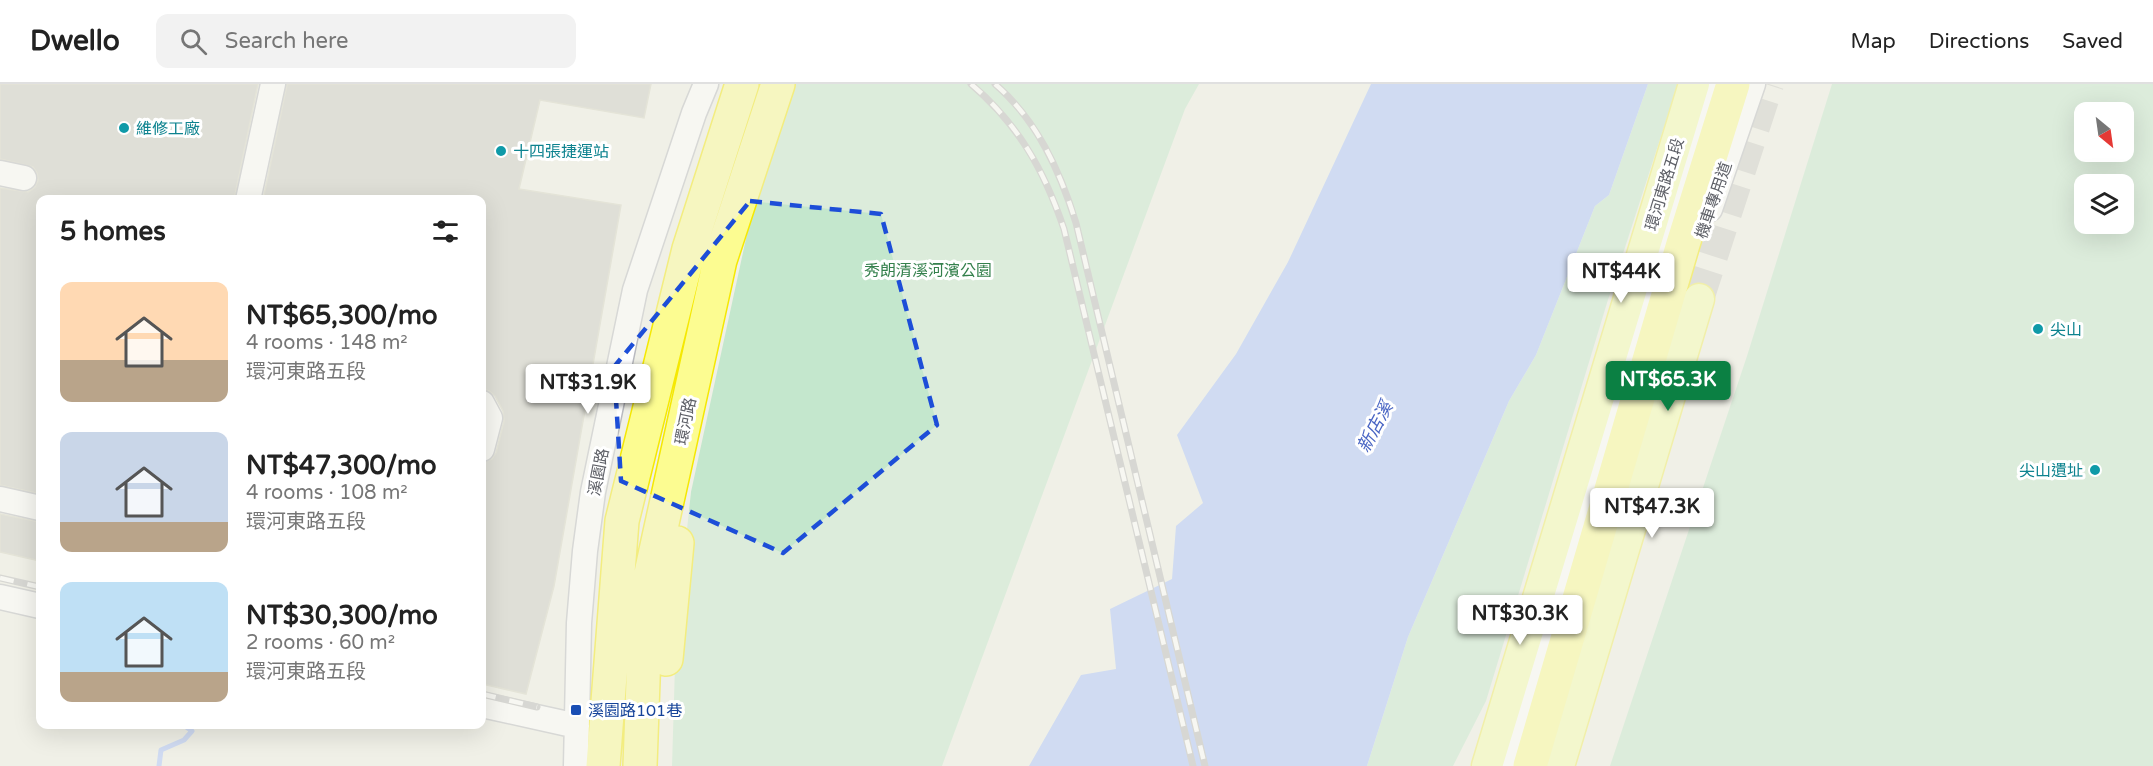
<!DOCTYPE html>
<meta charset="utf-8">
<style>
:root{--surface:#fff;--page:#f2f2f2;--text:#222;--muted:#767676;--line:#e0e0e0;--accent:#0b8043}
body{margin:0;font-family:"Varela Round","Noto Sans TC",sans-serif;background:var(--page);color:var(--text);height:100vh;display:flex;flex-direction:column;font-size:22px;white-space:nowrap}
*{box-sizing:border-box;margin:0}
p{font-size:20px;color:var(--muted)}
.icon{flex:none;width:33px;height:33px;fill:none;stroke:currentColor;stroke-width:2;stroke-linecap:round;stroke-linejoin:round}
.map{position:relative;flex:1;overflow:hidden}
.drawer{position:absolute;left:36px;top:111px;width:450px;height:534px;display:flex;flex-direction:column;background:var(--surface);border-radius:12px;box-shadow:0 6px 24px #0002}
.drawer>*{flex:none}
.needle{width:39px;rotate:151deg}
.fabs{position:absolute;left:2074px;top:18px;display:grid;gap:12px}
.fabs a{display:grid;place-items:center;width:60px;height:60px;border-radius:12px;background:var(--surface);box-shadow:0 6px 24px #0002;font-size:30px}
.price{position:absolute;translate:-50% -51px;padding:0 14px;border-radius:6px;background:#fff;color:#222;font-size:20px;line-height:39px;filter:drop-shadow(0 2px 3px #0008)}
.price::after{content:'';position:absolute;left:50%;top:36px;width:18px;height:14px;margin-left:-9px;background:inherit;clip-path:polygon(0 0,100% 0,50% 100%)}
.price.current{background:var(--accent);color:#fff}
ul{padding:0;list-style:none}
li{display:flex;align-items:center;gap:18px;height:150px;padding:0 24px}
li span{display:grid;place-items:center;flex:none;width:168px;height:120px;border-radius:12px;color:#555}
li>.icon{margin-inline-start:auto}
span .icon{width:72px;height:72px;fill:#fffc;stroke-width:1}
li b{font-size:26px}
h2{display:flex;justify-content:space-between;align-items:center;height:72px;padding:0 24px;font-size:26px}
header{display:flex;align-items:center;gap:36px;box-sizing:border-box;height:84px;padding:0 30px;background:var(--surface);border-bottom:2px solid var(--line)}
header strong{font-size:28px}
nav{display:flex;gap:33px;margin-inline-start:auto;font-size:21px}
.search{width:420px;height:54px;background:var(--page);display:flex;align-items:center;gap:15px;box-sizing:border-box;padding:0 21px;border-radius:12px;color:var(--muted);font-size:22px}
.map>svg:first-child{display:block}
</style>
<header>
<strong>Dwello</strong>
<div class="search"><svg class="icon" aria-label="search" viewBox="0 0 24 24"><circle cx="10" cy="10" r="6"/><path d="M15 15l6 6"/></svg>Search here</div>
<nav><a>Map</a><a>Directions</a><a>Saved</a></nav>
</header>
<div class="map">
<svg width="2153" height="682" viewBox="0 0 2153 682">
<rect width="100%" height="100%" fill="#f0f0e7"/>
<path fill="#c4e7cd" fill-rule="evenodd" d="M791,0H1199L1185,25L942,682H672L676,547L691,408L762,81Z
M1648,0H1678L1607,219L1486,617L1453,682H1367L1408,553L1509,317L1536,271L1595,122L1609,111Z
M1832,0H2153V682H1610L1747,272ZM2124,28V68H2085V28ZM2124,100V140H2085V100Z"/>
<path fill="#a8c2fe" d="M1371,0H1648L1609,111L1595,122L1536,271L1509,317L1408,553L1367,682H1029L1081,591L1116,585L1110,525L1172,495L1176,442L1203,419L1177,351L1236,270L1288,178Z"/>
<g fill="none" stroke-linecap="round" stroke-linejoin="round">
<path stroke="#a8c2fe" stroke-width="5" d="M159,682L161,666L184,656L192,647L182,640"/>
</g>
<path fill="#cbcbc3" stroke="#d5d4c5" stroke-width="1.5" d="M0,0H258L234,116H40V410L0,401V104L28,108L35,103L38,96L37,89L33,83L0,75Z
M287,0H651L644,34L540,16L519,105L621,121L554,502L526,610L482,600V379L492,375L496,369L504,337L503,327L495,312L489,307L482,305V116H263Z
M0,430L40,438V477L0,468Z"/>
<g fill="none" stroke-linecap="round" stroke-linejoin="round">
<path stroke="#ccccc7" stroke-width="30" stroke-dasharray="30 15" stroke-linecap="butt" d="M1699,215L1769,0"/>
<g stroke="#b9bac0" stroke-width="27">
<path id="minor" d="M0,89L24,94
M248,116L273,0
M1710,125L1753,0
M482,319L490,334L482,365
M0,415L40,424
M0,513L40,522
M482,621L577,642
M576,682L579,539L585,467L593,408L635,206L694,29L706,0
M1507,682L1613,316L1713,0"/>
</g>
<g stroke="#f1ee5f" stroke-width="33">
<path id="major" d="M1487,682L1694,0
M1559,682L1699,215"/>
</g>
<g stroke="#f5e802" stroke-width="36">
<path id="highway" d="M666,575L677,459
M603,682L622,437L689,165L742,0
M640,682L646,512L720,176L778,0
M1530,682L1683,160L1733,0"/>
</g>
<use href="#minor" stroke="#fff" stroke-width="24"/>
<use href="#major" stroke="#f6fead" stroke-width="30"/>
<use href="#highway" stroke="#fcfc91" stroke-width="33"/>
<g stroke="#b9b9ba" stroke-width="7">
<path id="rail" d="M971,0C1019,41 1044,86 1064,145L1193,682
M995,0C1037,36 1060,87 1076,139L1205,682
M0,494L40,503
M482,610L537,623"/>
</g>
<use href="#rail" stroke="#fff" stroke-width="4.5" stroke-dasharray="14" stroke-linecap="butt"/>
</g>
<path d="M0 0H2153V682H0ZM750,117L881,130L937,341L783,469L621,397L614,283Z" fill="#f0f0e7" fill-opacity=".55" fill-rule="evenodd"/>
<path fill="none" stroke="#1d4ed8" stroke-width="4.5" stroke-dasharray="12 8" stroke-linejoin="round" d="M750,117L881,130L937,341L783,469L621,397L614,283Z"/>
<g fill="#0f9aa8" stroke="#fff" stroke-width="2">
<circle cx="124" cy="44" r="6"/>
<circle cx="501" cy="67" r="6"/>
<circle cx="2038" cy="245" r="6"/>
<circle cx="2095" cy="386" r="6"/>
</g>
<rect fill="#1a4fb4" stroke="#fff" stroke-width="2" x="570" y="620" width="12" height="12" rx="3"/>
<g text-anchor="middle" stroke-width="6" stroke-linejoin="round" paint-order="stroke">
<g font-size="16" fill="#0d838f" stroke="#fff" text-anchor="start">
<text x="136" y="50">維修工廠</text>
<text x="513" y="73">十四張捷運站</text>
<text x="2050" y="251">尖山</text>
<text x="2083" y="392" text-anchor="end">尖山遺址</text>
</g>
<g font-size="16" fill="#5e6067" stroke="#fff">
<text transform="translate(1664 100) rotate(-73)" y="6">環河東路五段</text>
<text transform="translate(1713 116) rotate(-71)" y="6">機車專用道</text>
<text transform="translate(685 337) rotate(-78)" y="6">環河路</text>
<text transform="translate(598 388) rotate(-79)" y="6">溪園路</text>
</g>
<g font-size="16" fill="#34804c" stroke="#fff">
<text x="928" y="192">秀朗清溪河濱公園</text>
</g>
<g font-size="16" fill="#164399" stroke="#fff" text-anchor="start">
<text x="588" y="632">溪園路101巷</text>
</g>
<g font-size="18" font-style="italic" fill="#4965c4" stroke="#fff">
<text transform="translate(1375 343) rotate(-62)" y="6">新店溪</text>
</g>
</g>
</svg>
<div class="fabs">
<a><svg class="needle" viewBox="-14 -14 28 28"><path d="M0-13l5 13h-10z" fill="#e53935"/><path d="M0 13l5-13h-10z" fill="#767676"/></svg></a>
<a><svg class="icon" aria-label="layers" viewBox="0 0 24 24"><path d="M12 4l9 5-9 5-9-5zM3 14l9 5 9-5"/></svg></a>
</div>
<b class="price" style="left:1621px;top:220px">NT$44K</b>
<b class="price current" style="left:1668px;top:328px">NT$65.3K</b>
<b class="price" style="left:588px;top:331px">NT$31.9K</b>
<b class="price" style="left:1652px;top:455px">NT$47.3K</b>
<b class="price" style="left:1520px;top:562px">NT$30.3K</b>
<section class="drawer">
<h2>5 homes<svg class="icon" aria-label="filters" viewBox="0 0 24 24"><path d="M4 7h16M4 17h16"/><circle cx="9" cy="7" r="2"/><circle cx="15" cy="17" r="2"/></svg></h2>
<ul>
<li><span style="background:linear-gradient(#ffd9b3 65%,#b9a48a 0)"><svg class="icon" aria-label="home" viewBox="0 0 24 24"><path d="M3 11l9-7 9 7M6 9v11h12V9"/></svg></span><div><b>NT$65,300/mo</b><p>4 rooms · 148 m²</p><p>環河東路五段</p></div></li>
<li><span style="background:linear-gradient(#c9d6e8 75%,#b9a48a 0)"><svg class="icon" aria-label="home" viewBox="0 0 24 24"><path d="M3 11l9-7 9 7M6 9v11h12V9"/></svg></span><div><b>NT$47,300/mo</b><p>4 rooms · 108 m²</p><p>環河東路五段</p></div></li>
<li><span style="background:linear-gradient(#bfe0f5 75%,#b9a48a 0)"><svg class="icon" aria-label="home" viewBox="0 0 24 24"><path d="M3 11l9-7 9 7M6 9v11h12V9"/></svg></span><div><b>NT$30,300/mo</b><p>2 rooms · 60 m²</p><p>環河東路五段</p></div></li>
</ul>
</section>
</div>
